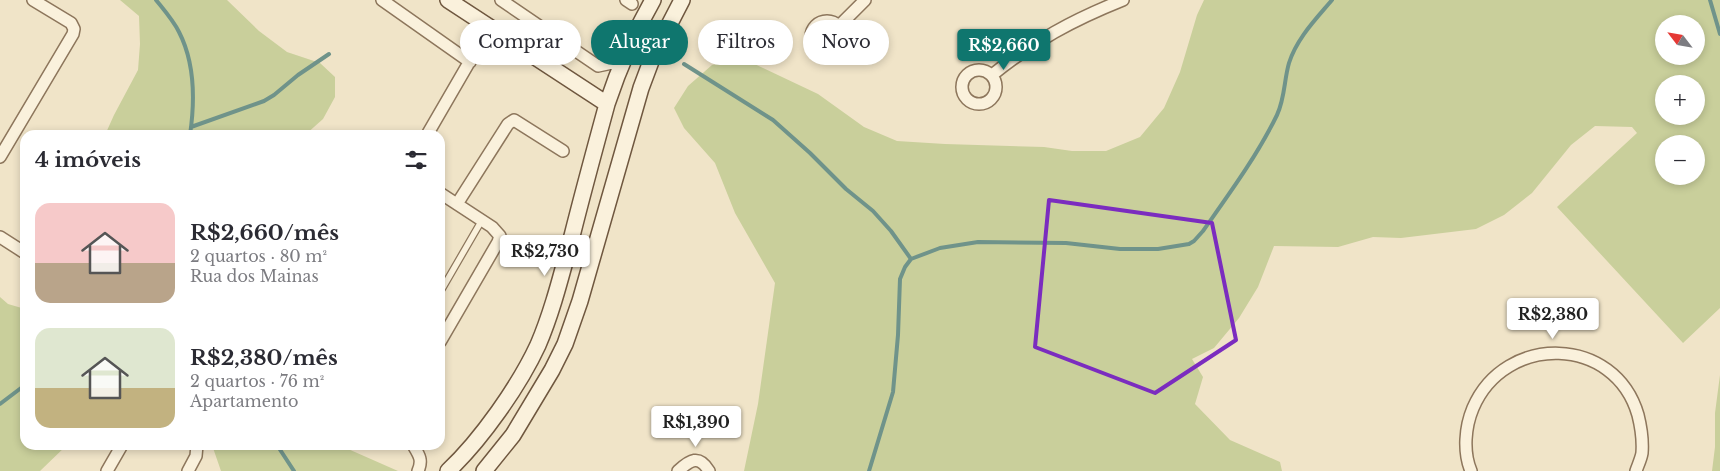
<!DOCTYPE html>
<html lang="pt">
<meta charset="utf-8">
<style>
:root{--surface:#fff;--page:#f7f7f7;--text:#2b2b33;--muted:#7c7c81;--accent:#0f766e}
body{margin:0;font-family:"Libre Baskerville",serif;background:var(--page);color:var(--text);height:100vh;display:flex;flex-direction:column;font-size:19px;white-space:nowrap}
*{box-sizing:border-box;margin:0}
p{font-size:16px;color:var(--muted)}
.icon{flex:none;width:28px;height:28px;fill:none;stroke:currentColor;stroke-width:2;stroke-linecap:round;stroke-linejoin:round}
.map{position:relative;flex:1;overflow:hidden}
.details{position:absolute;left:20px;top:130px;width:425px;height:320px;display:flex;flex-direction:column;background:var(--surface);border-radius:15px;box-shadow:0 2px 8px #0003}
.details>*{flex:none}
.guide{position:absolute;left:460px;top:20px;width:475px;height:45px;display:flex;gap:10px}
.needle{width:32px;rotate:301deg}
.controls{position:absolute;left:1655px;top:15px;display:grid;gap:10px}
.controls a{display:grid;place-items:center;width:50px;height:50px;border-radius:50%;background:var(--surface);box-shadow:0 2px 8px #0003;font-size:25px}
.price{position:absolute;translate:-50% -42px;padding:0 11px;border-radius:5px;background:#fff;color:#222;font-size:16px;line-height:32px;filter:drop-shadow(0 1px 2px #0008)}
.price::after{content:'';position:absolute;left:50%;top:30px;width:15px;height:11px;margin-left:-8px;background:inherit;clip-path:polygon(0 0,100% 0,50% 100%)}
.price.on{background:var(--accent);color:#fff}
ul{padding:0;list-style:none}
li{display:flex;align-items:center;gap:15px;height:125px;padding:0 15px}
li span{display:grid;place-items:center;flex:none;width:140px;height:100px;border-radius:15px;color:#555}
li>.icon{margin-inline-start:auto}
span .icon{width:60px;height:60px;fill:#fffc;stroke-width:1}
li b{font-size:21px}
h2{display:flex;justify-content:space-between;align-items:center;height:60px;padding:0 15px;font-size:21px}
.pill{padding:0 18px;border-radius:22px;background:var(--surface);box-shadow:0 2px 8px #0003;font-size:18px;line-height:45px}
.pill.on{background:var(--accent);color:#fff}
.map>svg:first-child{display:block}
</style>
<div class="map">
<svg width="1720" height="471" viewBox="0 0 1720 471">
<rect width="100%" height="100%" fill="#f0e4c8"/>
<path fill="#c9cf9b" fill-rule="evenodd" d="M120,0H227L259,31L287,52L320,63L335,77V97L323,119L305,135H105L114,115L138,70L140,44L139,16Z
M1204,0H1720V308L1683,343L1557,207L1637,133L1632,127L1595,126L1571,145L1532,193L1504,215L1476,229L1401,238L1373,237L1338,247L1274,246L1258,287L1239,318L1214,348L1192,359L1203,377L1195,404L1230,440L1280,462L1282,471H744L758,404L775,283L735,213L715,163L684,128L674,108L688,86L712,65L744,59L818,94L864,127L897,141L945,144L1044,147L1072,151H1106L1140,137L1164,108L1180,72L1197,15ZM1664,24H1696V56H1664ZM1664,84H1696V116H1664ZM1664,144H1696V176H1664Z
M0,297L8,304L25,309V445H67L40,471H0Z
M1720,375V471H1712L1715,447V413Z
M212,445H339L398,471H221Z"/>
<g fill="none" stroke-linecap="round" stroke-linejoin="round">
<path stroke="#6f938a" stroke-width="4" d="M156,0C164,10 173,20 179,32C195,63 195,101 190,135
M1710,0L1720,34
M684,64L773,120L810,153L846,189L873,211L891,231L911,259
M191,127L264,101L274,95L298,75L329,54
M0,404L25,385
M277,445L294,471
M869,471L893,392L898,335L900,279L905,267L911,259L940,248L978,242L1066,243L1120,249H1158L1189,244L1194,241L1203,231C1229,194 1257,156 1277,115C1285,98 1284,80 1289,63C1297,38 1316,19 1332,0"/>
<g stroke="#8d765c" stroke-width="8">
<path id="lane" d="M442,289L482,220"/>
</g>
<g stroke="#8d765c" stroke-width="14">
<path id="street" d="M382,0L470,62
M501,0L598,66L612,63L620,66
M626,0L632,4
M811 37a16 16 0 1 1 32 0a16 16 0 1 1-32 0Z
M839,26L865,0
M962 87a17 17 0 1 1 34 0a17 17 0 1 1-34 0Z
M992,75C1034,41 1073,20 1123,0
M427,135L489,28
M0,157L73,34L74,29L71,23L33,0
M440,193L492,227L500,236L498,242L440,342
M457,204L508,124L514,120L563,151
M0,237L25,253
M413,445C419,455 423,460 418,471
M107,471L122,445
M188,471L196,456L197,445
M678,471C690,460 699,454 709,471
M1471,471C1463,452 1465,427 1473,408C1505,333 1615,335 1638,415C1641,427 1643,440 1642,453C1641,459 1638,465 1636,471"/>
</g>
<g stroke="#6f573f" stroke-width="18">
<path id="secondary" d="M448,0L607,104
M448,471C481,440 519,386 538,345C553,310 562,272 572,236C583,192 595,148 607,104C619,68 634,33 653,0
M484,471L513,435L552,370L565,344L580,301L641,88L653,56L682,0"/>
</g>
<use href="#lane" stroke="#faf1dc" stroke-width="5.5"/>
<use href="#street" stroke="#faf1dc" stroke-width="11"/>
<use href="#secondary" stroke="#faf1dc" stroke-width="15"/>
</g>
<path fill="none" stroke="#7b2cbf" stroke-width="4" stroke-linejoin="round" d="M1049,200L1212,223L1236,340L1155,393L1035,347Z"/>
</svg>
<div class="controls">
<a><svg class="needle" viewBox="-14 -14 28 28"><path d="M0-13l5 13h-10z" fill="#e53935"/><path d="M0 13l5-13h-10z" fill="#7c7c81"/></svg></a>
<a>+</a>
<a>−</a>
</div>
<b class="price on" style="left:1004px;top:71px">R$2,660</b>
<b class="price" style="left:545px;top:277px">R$2,730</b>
<b class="price" style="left:1553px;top:340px">R$2,380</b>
<b class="price" style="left:696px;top:448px">R$1,390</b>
<div class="guide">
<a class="pill">Comprar</a>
<a class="pill on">Alugar</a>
<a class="pill">Filtros</a>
<a class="pill">Novo</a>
</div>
<section class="details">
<h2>4 imóveis<svg class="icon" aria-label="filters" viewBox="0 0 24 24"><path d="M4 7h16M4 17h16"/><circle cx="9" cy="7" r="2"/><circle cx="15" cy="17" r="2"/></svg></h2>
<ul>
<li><span style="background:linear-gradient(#f6c9c9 60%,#b9a48a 0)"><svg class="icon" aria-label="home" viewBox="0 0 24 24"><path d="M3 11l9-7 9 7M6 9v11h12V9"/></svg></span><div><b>R$2,660/mês</b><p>2 quartos · 80 m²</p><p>Rua dos Mainas</p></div></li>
<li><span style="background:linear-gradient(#dfe7d0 60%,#c2b280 0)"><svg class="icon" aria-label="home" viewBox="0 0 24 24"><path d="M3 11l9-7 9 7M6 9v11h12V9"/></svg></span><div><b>R$2,380/mês</b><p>2 quartos · 76 m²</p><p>Apartamento</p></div></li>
</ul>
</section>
</div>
